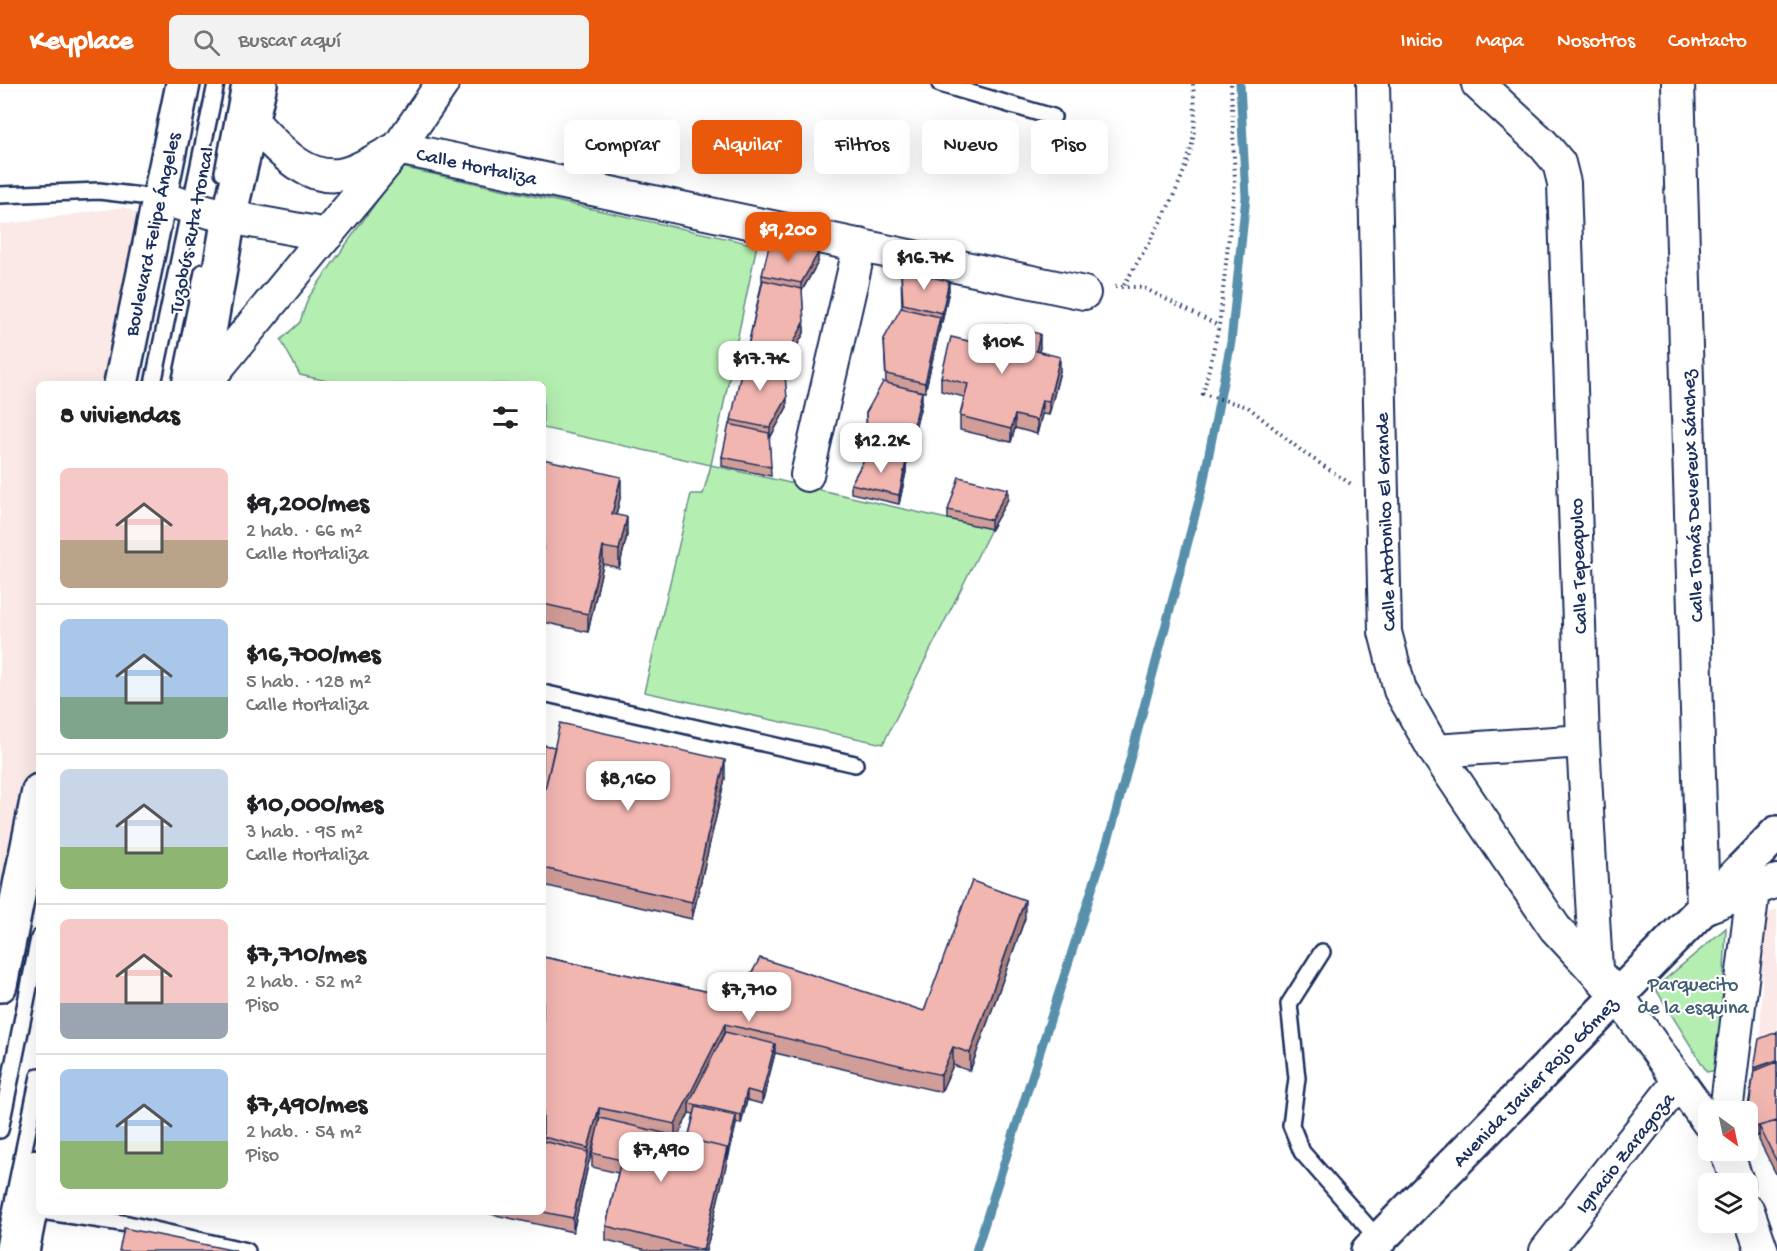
<!DOCTYPE html>
<html lang="es">
<meta charset="utf-8">
<style>
:root{--surface:#fff;--page:#f2f2f2;--text:#202124;--muted:#757577;--line:#e0e0e0;--accent:#ea580c}
body{margin:0;font-family:"Gochi Hand",sans-serif;background:var(--page);color:var(--text);height:100vh;display:flex;flex-direction:column;font-size:22px;white-space:nowrap}
*{box-sizing:border-box;margin:0}
p{font-size:20px;color:var(--muted)}
.icon{flex:none;width:33px;height:33px;fill:none;stroke:currentColor;stroke-width:2;stroke-linecap:round;stroke-linejoin:round}
.map{position:relative;flex:1;overflow:hidden}
.details{position:absolute;left:36px;top:297px;width:510px;height:834px;display:flex;flex-direction:column;background:var(--surface);border-radius:9px;box-shadow:0 6px 24px #0002}
.details>*{flex:none}
.banner{position:absolute;left:564px;top:36px;width:570px;height:54px;display:flex;gap:12px}
.needle{width:39px;rotate:147deg}
.controls{position:absolute;left:1698px;top:1017px;display:grid;gap:12px}
.controls a{display:grid;place-items:center;width:60px;height:60px;border-radius:9px;background:var(--surface);box-shadow:0 6px 24px #0002;font-size:30px}
.price{position:absolute;translate:-50% -51px;padding:0 14px;border-radius:12px;background:#fff;color:#222;font-size:20px;line-height:39px;filter:drop-shadow(0 2px 3px #0008)}
.price::after{content:'';position:absolute;left:50%;top:36px;width:18px;height:14px;margin-left:-9px;background:inherit;clip-path:polygon(0 0,100% 0,50% 100%)}
.price.on{background:var(--accent);color:#fff}
ul{padding:0;list-style:none}
li{display:flex;align-items:center;gap:18px;height:150px;padding:0 24px}
li+li{border-top:2px solid var(--line)}
li span{display:grid;place-items:center;flex:none;width:168px;height:120px;border-radius:9px;color:#555}
li>.icon{margin-inline-start:auto}
span .icon{width:72px;height:72px;fill:#fffc;stroke-width:1}
li b{font-size:26px}
h2{display:flex;justify-content:space-between;align-items:center;height:72px;padding:0 24px;font-size:26px}
.chip{padding:0 21px;border-radius:9px;background:var(--surface);box-shadow:0 6px 24px #0002;font-size:21px;line-height:54px}
.chip.on{background:var(--accent);color:#fff}
header{display:flex;align-items:center;gap:36px;box-sizing:border-box;height:84px;padding:0 30px;background:var(--accent);color:#fff}
header strong{font-size:28px}
nav{display:flex;gap:33px;margin-inline-start:auto;font-size:21px}
.search{width:420px;height:54px;background:var(--page);display:flex;align-items:center;gap:15px;box-sizing:border-box;padding:0 21px;border-radius:9px;color:var(--muted);font-size:22px}
.map>svg:first-child{display:block}
</style>
<header>
<strong>Keyplace</strong>
<div class="search"><svg class="icon" aria-label="search" viewBox="0 0 24 24"><circle cx="10" cy="10" r="6"/><path d="M15 15l6 6"/></svg>Buscar aquí</div>
<nav><a>Inicio</a><a>Mapa</a><a>Nosotros</a><a>Contacto</a></nav>
</header>
<div class="map">
<svg width="1777" height="1167" viewBox="0 0 1777 1167">
<rect width="100%" height="100%" fill="#fff"/>
<filter id="ink" filterUnits="userSpaceOnUse"><feTurbulence type="fractalNoise" baseFrequency=".0167" numOctaves="2"/><feDisplacementMap in="SourceGraphic" scale="12" xChannelSelector="R" yChannelSelector="G"/><feConvolveMatrix kernelMatrix="1 2 1 2 8 2 1 2 1" color-interpolation-filters="sRGB"/></filter>
<g filter="url(#ink)">
<path fill="#fbe9e8" d="M124,123L140,131L113,300H39V663L12,796L0,800V141Z
M1777,825V956L1760,962L1764,832Z"/>
<path fill="#b5eeb1" stroke="#688e88" stroke-width="1.5" d="M401,83L757,161L711,381L991,445L883,660L644,608L691,410H703L711,381L543,344V300H341L300,291L281,256L300,238L308,214Z
M1726,844L1720,973L1717,986L1707,988L1655,904Z"/>
<g fill="none" stroke-linecap="round" stroke-linejoin="round">
<path stroke="#5990ac" stroke-width="9" d="M976,1167L1112,743L1202,405L1231,258L1246,113L1240,0"/>
<g stroke="#1b2f5e" stroke-width="20">
<path id="lane" d="M940,0L1053,33
M223,88L240,0
M0,111L99,107L158,114
M153,300L216,0
M180,300L203,188
M543,609L855,680
M1322,868L1289,920L1297,994L1291,1041L1302,1068L1379,1156
M0,1046L39,854
M48,1128L128,1140L247,1167
M3,1167L39,992"/>
</g>
<g stroke="#1b2f5e" stroke-width="36">
<path id="street" d="M1373,0L1385,548L1400,606L1435,667L1555,844L1618,912L1708,1038
M1478,0L1543,60L1559,79L1564,99L1583,657L1596,885
M1678,0L1703,824L1777,797
M252,37C276,62 305,99 344,90C362,86 381,72 398,64L1084,209
M158,114L229,133L327,151
M204,300L398,64L442,0
M807,391L860,161
M1435,667L1583,657
M1726,1028L1753,806
M1726,1066L1738,1100
M1748,1127L1762,1167
M1546,1167L1679,997"/>
</g>
<g stroke="#1b2f5e" stroke-width="38">
<path id="secondary" d="M1368,1167L1777,749"/>
</g>
<g stroke="#1b2f5e" stroke-width="38">
<path id="primary" d="M121,300L183,0
M200,300L229,133L260,0
M0,901L39,707
M22,1167L39,1082"/>
</g>
<path stroke="#1b2f5e" stroke-width="4" stroke-dasharray="1.5 4.5" stroke-linecap="butt" d="M1231,0L1235,98L1219,242L1203,310L1248,323L1304,369L1351,400
M1124,201C1148,160 1190,94 1194,46C1196,31 1194,15 1193,0
M1115,203H1142L1219,242"/>
<use href="#lane" stroke="#fff" stroke-width="15"/>
<use href="#street" stroke="#fff" stroke-width="32"/>
<use href="#secondary" stroke="#fff" stroke-width="33"/>
<use href="#primary" stroke="#fff" stroke-width="33"/>
</g>
<path fill="#d09d98" stroke="#1b2f5e" stroke-width="1.5" fill-rule="evenodd" d="M818,178L802,207L804,249L787,279L762,274L787,323L770,354L769,353L771,392L722,382V373L748,271V262L762,198V191Z
M901,186L949,206L942,238H940V243L925,308L910,305L922,317L906,382V388L899,420L851,409V400L867,370L866,329L886,299L884,255L902,225Z
M981,260L1040,263L1039,268L1060,287L1049,331L1042,330L1037,350L1015,344L1011,358L960,346V332L964,313L941,307V293Z
M543,375L621,410L616,431L627,451L619,484L603,480L588,548L543,538Z
M1008,415L991,445L948,435V426Z
M543,661L725,694L692,835L543,801Z
M1025,834L970,987L953,981L941,1008L775,969L762,1020L747,1016L741,1040L736,1039L728,1075H727L706,1167H651L606,1156V1142L618,1089L592,1083V1069L593,1064L588,1081L573,1148L482,1128H543V873L738,914L924,927ZM689,1029L694,1030L688,1055L677,1052Z
M1777,948V1092L1759,1056V1051L1755,1053L1748,1039L1747,1028L1754,987Z"/>
<path fill="#a97f7c" stroke="#1b2f5e" stroke-width="1.5" d="M818,169V178L801,208V199Z
M949,197V206L942,238V229Z
M940,233V243L925,308V299Z
M804,239V249L787,279V270Z
M1040,250V263L1036,281V267Z
M1060,273V287L1049,331V317Z
M922,308V317L906,382V388L899,420V411L906,379V373Z
M787,314V323L770,354V344Z
M1042,316V330L1037,350V336Z
M1015,331V344L1011,358V345Z
M621,393V410L612,448V430Z
M1008,405V415L991,445V436Z
M627,433V451L619,484V466Z
M603,463V480L588,548V530Z
M725,676V694L692,835V818Z
M1025,816V834L970,987V969Z
M725,940V958L689,1019V1029L675,1058V1040Z
M775,960V969L762,1020V1010Z
M953,963V981L941,1008V991Z
M1777,976V985L1754,993V984Z
M747,1006V1016L741,1040V1031Z
M599,1024V1042L588,1081L573,1148V1134L588,1068V1064Z
M736,1032V1041L728,1075V1066Z
M1759,1042V1051L1755,1053V1043Z
M727,1064V1078L706,1167H703Z"/>
<path fill="#f2b6b1" stroke="#1b2f5e" stroke-width="1.5" d="M770,158L818,169L801,199L762,191Z
M901,186L949,197L942,229L903,220Z
M763,196L802,205L804,239L787,270L748,262Z
M901,224L940,233L925,299L886,290L884,255Z
M1006,241L1040,250L1036,267L1060,273L1049,317L1042,316L1037,336L1015,331L1011,345L960,332L968,300L941,293L951,253L981,260L985,244L1004,248Z
M745,270L784,279L787,314L770,344L731,336Z
M883,298L922,308L906,373L868,364L866,329Z
M729,340L769,349L771,383L722,373Z
M868,369L906,378L899,411L851,400Z
M543,375L621,393L612,430L627,433L619,466L603,463L588,530L543,520Z
M959,393L1008,405L991,436L948,426Z
M560,639L725,676L692,818L543,784V714Z
M543,661L555,663L543,714Z
M972,797L1025,816L970,969L953,963L941,991L725,940L675,1040L599,1024L588,1064L543,1053V873L738,914L760,874L924,927Z
M725,948L775,960L762,1010L747,1006L741,1031L689,1019Z
M1777,948V976L1754,984L1759,955Z
M1777,978V1037L1755,1043L1748,1030L1754,987Z
M696,1023L736,1032L728,1066H727V1064L688,1055Z
M600,1034L727,1064L703,1166L606,1142L621,1076L592,1069Z
M1777,1037V1078L1759,1042Z
M543,1057L588,1068L573,1134L543,1128Z
M124,1144L236,1167H119Z"/>
</g>
<g text-anchor="middle" stroke-width="4.5" stroke-linejoin="round" paint-order="stroke">
<g font-size="20" fill="#1b2f5e" stroke="#fff">
<text transform="translate(477 81) rotate(12)" y="7">Calle Hortaliza</text>
<text transform="translate(190 146) rotate(-79)" y="7">Tuzobús Ruta troncal</text>
<text transform="translate(151 150) rotate(-78)" y="7">Boulevard Felipe Ángeles</text>
<text transform="translate(1691 412) rotate(-92)" y="7">Calle Tomás Devereux Sánchez</text>
<text transform="translate(1384 438) rotate(-92)" y="7">Calle Atotonilco El Grande</text>
<text transform="translate(1577 482) rotate(-92)" y="7">Calle Tepeapulco</text>
<text transform="translate(1534 997) rotate(-46)" y="7">Avenida Javier Rojo Gómez</text>
<text transform="translate(1624 1068) rotate(-52)" y="7">Ignacio Zaragoza</text>
</g>
<g font-size="20" fill="#425f73" stroke="#fff">
<text x="1693" y="906">Parquecito<tspan x="1693" dy="23">de la esquina</tspan></text>
</g>
</g>
</svg>
<div class="controls">
<a><svg class="needle" viewBox="-14 -14 28 28"><path d="M0-13l5 13h-10z" fill="#e53935"/><path d="M0 13l5-13h-10z" fill="#757577"/></svg></a>
<a><svg class="icon" aria-label="layers" viewBox="0 0 24 24"><path d="M12 4l9 5-9 5-9-5zM3 14l9 5 9-5"/></svg></a>
</div>
<b class="price on" style="left:788px;top:179px">$9,200</b>
<b class="price" style="left:924px;top:207px">$16.7K</b>
<b class="price" style="left:1002px;top:291px">$10K</b>
<b class="price" style="left:760px;top:308px">$17.7K</b>
<b class="price" style="left:881px;top:390px">$12.2K</b>
<b class="price" style="left:628px;top:728px">$8,160</b>
<b class="price" style="left:749px;top:939px">$7,710</b>
<b class="price" style="left:661px;top:1099px">$7,490</b>
<div class="banner">
<a class="chip">Comprar</a>
<a class="chip on">Alquilar</a>
<a class="chip">Filtros</a>
<a class="chip">Nuevo</a>
<a class="chip">Piso</a>
</div>
<section class="details">
<h2>8 viviendas<svg class="icon" aria-label="filters" viewBox="0 0 24 24"><path d="M4 7h16M4 17h16"/><circle cx="9" cy="7" r="2"/><circle cx="15" cy="17" r="2"/></svg></h2>
<ul>
<li><span style="background:linear-gradient(#f6c9c9 60%,#b9a48a 0)"><svg class="icon" aria-label="home" viewBox="0 0 24 24"><path d="M3 11l9-7 9 7M6 9v11h12V9"/></svg></span><div><b>$9,200/mes</b><p>2 hab. · 66 m²</p><p>Calle Hortaliza</p></div></li>
<li><span style="background:linear-gradient(#a9c7e8 65%,#7fa58c 0)"><svg class="icon" aria-label="home" viewBox="0 0 24 24"><path d="M3 11l9-7 9 7M6 9v11h12V9"/></svg></span><div><b>$16,700/mes</b><p>5 hab. · 128 m²</p><p>Calle Hortaliza</p></div></li>
<li><span style="background:linear-gradient(#c9d6e8 65%,#8fb573 0)"><svg class="icon" aria-label="home" viewBox="0 0 24 24"><path d="M3 11l9-7 9 7M6 9v11h12V9"/></svg></span><div><b>$10,000/mes</b><p>3 hab. · 95 m²</p><p>Calle Hortaliza</p></div></li>
<li><span style="background:linear-gradient(#f6c9c9 70%,#9aa5b1 0)"><svg class="icon" aria-label="home" viewBox="0 0 24 24"><path d="M3 11l9-7 9 7M6 9v11h12V9"/></svg></span><div><b>$7,710/mes</b><p>2 hab. · 52 m²</p><p>Piso</p></div></li>
<li><span style="background:linear-gradient(#a9c7e8 60%,#8fb573 0)"><svg class="icon" aria-label="home" viewBox="0 0 24 24"><path d="M3 11l9-7 9 7M6 9v11h12V9"/></svg></span><div><b>$7,490/mes</b><p>2 hab. · 54 m²</p><p>Piso</p></div></li>
</ul>
</section>
</div>
